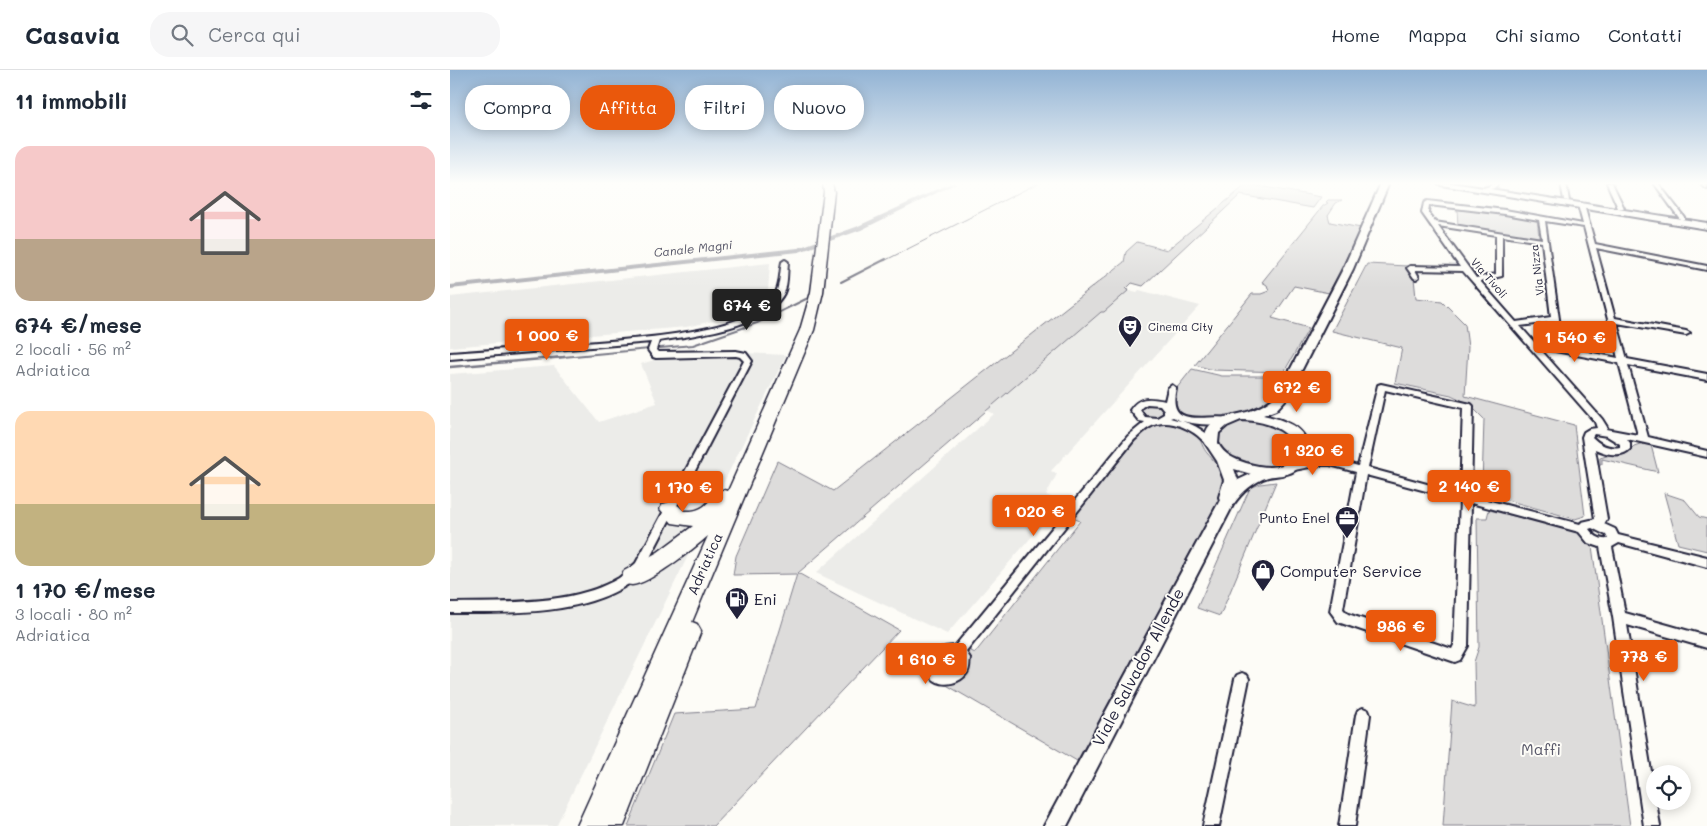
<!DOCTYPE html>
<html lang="it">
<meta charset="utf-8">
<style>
:root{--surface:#fff;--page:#f6f6f7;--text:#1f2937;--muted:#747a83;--line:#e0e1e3;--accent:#ea580c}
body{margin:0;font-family:Mali,sans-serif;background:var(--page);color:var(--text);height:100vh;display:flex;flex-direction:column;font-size:19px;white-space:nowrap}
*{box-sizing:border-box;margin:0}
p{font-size:16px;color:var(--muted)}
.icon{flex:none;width:28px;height:28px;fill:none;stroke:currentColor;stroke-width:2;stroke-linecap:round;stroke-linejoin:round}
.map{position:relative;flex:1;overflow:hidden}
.side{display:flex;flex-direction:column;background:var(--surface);width:450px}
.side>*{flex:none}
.top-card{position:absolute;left:15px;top:15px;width:475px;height:45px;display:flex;gap:10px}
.tools{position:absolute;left:1196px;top:695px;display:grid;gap:10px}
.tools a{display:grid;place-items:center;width:45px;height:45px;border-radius:50%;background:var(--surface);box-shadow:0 2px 12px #0003;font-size:25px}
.price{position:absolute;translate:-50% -42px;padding:0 11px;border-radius:5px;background:var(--accent);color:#fff;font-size:16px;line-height:32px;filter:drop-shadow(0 1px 2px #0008)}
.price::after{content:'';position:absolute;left:50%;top:30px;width:15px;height:11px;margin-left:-8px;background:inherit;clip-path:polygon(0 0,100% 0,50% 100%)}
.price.on{background:#222;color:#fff}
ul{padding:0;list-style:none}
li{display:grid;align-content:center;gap:10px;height:265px;padding:0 15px}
li span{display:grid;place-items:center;height:155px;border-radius:15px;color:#555}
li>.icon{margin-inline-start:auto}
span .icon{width:90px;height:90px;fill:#fffc;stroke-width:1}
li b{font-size:21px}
h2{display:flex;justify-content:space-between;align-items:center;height:60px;padding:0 15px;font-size:21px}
.tag{padding:0 18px;border-radius:20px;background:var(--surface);box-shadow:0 2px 12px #0003;font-size:18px;line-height:45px}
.tag.on{background:var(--accent);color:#fff}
header{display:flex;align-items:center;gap:30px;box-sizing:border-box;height:70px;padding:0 25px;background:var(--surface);border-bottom:1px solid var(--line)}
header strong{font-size:24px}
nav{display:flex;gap:28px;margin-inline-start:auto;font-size:18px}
.search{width:350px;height:45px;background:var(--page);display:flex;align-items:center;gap:12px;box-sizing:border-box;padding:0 18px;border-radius:20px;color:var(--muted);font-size:19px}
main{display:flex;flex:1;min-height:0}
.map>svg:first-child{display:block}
</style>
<header>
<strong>Casavia</strong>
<div class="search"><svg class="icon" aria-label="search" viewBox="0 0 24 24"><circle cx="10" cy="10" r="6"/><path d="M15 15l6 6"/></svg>Cerca qui</div>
<nav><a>Home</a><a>Mappa</a><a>Chi siamo</a><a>Contatti</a></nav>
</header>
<main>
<section class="side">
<h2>11 immobili<svg class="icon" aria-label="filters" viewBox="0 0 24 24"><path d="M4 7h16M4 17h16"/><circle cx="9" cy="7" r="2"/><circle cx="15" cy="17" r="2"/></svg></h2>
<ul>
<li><span style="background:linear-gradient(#f6c9c9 60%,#b9a48a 0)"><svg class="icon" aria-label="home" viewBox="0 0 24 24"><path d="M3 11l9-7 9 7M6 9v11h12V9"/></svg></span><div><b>674 €/mese</b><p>2 locali · 56 m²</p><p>Adriatica</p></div></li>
<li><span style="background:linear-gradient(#ffd9b3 60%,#c2b280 0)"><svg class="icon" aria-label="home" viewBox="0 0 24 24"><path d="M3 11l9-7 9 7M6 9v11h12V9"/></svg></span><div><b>1 170 €/mese</b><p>3 locali · 80 m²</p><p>Adriatica</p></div></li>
</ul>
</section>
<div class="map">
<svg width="1257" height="756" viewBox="0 0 1257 756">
<rect width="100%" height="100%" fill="#fdfcf7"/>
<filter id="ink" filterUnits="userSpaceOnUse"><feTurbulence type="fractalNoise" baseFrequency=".02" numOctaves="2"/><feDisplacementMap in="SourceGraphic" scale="10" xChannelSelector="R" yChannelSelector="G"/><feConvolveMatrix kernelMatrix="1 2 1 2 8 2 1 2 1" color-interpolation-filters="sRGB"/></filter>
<g filter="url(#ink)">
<path fill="#ecece9" d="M320,193L318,222L306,235L272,249L236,257L0,277V227Z
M676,219L687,222L689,220L750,236L601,401L607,404L596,425L612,432L497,564L366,503L544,344L537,340Z
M237,280L336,285L106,756H0V304L104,296L149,352L207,333L191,294Z"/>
<path fill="#dddcdb" stroke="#807f8b" d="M797,114L871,127L863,138L790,125L693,216L682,213L676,219L679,220L654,242H651L348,503L449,560L263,756H178L224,644L306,639L347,504L283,505L286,486L327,391L383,421L674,192L676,182L687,172L717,180Z
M878,130H892L886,133L878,145L880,152L911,158L879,223L844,216L822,248L859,258L834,302L763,300L745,295L802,224H811L819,221L817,215L812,212L873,136L878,133L876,132Z
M1007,138L1087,149L1089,168L1008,156Z
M917,194L957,196L964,208L966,228L992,231L1015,254L1018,277L1015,326L1124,355L1135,446L1125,449L1042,426L1032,416L1034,349L1018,333L1001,325L945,313L952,278L882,261Z
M742,299L772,306H823L833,308L822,332L800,342L775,345L765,349L743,348L727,341L722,324Z
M701,334L712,336L715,341L714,345L708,348L692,345L691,338Z
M800,350L825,355L843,369L845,385C829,405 797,399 777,386C774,385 772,380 770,377C758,358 786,351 800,350Z
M712,354C720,355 731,354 739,359C753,366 749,373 757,383C770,398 778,403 772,424L627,691L493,613L517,579L525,583L630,451L623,448L688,368L701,357Z
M1193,373L1201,375L1208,402L1152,389V394H1150V388L1160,385L1176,384L1184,376Z
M826,412L770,546L747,538L800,418L810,414Z
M1214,423L1235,430L1249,447L1257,449V481L1228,474Z
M1039,440L1121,460L1135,467L1144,476H1142L1180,756H993L1002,631L1025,638L1024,592L1029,577L1027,448H1037Z"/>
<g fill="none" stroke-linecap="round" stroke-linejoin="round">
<path stroke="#787885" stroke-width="1" d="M434,191L588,113"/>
<path stroke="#787885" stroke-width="2" d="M391,212L436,189
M102,288L243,275L307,253L358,228"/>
<path stroke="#787885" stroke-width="2.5" d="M0,297L115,287"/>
<path fill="#b2b2b7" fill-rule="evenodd" d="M501,113H507L411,160L349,182L0,219V215L348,178L406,157Z"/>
<g stroke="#22223b" stroke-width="4">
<path id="street" d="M1043,113H1049L1044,118L1033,121L1030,119L1040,116Z
M1111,113H1116L1119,131L1114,130Z
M1157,113H1162L1174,138L1173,139L1168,138Z
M1204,113H1208L1234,147V149H1230Z
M1250,113H1256L1257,119Z
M977,131L1055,140L1133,154L1128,135L1131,133L1134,135L1145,174L1257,196V200L1146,178L1165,248L1236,261L1240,263L1236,265L1167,253L1177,289L1257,304V310L1178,295L1198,367L1257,381V387L1177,369L1180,373V379C1171,388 1156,384 1145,379L1157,449L1154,454L1165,459L1168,465L1257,487V497L1169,473L1162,477L1175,543L1257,566V578L1177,555L1210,756H1194L1163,547L1150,477L1138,473L1129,462L1021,433L1018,576L1010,590L1005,592L888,552L880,541L906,402L880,395H870L839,401L834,398L839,395L868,389L860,385L847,372L849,370C858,368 862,377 869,381C881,389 894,392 908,396L928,315L931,314L1021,334L1023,336L1021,426L1130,454L1132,452L1145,449L1132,367L1134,362L1139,359L1147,358L1145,352L1013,201L965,200L969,207L966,209L964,208L957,198L960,196L1010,197L972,143L974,133ZM979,135L1055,144L1089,150L1092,169L985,152L978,143ZM1095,151L1134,157L1168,288L1113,277ZM988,156L1046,165V204L1026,208ZM1052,166L1092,172L1101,247L1066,252L1030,211L1052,206ZM1102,252L1105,276L1084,272L1070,256ZM1089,278L1169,293L1188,365L1156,359L1157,357L1152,349ZM935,320L1013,338L1010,423L918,398ZM1144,364L1157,366L1170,374V377C1159,379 1150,375 1142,367ZM916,405L1010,430L1004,575L1002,579L898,544L893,539ZM1142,458L1156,465L1158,469C1150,470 1144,466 1139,459Z
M335,190L338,192C337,202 338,214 334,223C316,258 244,265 209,271L206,280L208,282L286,281L296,283L302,291L194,499C189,504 184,511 177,515C128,546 56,543 0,543V533C53,532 122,536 169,508C175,504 180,498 186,493L294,291L290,287L286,286L206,288L203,287L198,280L201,272L0,289V283C41,280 81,277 122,274C167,270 289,265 320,231C331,220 329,206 332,192Z
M722,315L726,318C716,360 756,344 779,348L781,350L779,352C763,356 748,355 732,351C745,355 757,362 766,373L765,375C757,377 754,371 748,366C735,356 715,348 700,357C694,360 689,366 684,370L516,582L520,588C519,593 520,599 517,603C510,614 491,618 482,608C479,606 478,601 476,598L482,584L495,577L505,576L678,366L695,352L689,351L680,340C689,326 700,328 715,331L718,318ZM697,334L710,335L714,340V344L707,348L695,347L690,340L692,337ZM723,347L731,351L720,348ZM501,587L506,591L505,597L499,601H493L490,598L491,593L497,588Z
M792,603L797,605L799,609L769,756H753L785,609L787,605Z
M913,638L918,640L920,645L905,756H889L906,645L908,640Z"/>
</g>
<g stroke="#22223b" stroke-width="4">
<path id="secondary" d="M931,113H939L903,199L838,327L826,340L813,345C823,347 833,350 842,355C861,366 864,389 844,401C836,406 827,405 818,407C803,412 792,422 783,435L617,756H594L770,430L769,427L774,410L767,391L755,373C752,345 784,347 800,341C811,337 818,333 827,325L893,199ZM791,350C862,352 861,413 796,393C784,389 774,385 768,373L769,363L777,356ZM784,399L801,404L788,410Z
M988,113H1002L1257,153V159L991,115Z"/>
</g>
<g stroke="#22223b" stroke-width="3">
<path id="highway" d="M373,113H382L384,122L373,222L364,260L242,552L247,554L251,561L174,756H127L258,466C246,477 198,515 182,515C179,515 177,514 174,513L171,507L174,501L208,482L243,456L222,453L210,439L213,434C223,431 227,434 234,441C251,442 258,435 266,421L273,420L278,421L350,260L361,222L374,122Z"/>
</g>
<use href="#street" fill="#fdfcf7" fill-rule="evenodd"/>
<use href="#secondary" fill="#fdfcf7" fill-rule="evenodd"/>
<use href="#highway" fill="#fdfcf7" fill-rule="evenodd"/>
</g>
</g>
<linearGradient id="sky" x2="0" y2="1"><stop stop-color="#92b3d4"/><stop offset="0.52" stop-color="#fefefb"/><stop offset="1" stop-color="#fefefb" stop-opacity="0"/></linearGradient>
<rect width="1257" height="218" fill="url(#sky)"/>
<defs>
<g id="theatre-pin" transform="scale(1.25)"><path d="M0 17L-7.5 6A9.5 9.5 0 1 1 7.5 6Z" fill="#22223b" stroke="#fdfcf7"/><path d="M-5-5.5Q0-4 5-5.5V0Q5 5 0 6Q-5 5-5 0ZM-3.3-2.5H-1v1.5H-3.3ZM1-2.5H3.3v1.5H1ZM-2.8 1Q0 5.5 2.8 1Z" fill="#fff"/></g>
<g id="office-pin" transform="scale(1.25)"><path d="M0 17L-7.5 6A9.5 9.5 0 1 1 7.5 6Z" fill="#22223b" stroke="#fdfcf7"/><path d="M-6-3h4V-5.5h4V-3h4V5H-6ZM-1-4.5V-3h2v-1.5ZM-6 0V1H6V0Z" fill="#fff"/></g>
<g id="shop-pin" transform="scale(1.25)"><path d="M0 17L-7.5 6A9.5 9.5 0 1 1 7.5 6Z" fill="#22223b" stroke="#fdfcf7"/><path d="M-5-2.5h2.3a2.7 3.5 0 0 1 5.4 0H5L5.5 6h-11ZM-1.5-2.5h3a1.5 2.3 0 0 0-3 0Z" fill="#fff"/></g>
<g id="fuel-pin" transform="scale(1.25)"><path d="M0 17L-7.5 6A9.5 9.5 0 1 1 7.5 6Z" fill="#22223b" stroke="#fdfcf7"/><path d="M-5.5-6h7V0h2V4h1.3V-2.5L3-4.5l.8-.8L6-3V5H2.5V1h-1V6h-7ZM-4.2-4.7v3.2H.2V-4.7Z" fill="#fff"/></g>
</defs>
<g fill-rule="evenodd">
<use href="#theatre-pin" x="680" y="257"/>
<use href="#office-pin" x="897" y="448"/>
<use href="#shop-pin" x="813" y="501"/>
<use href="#fuel-pin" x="287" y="529"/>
</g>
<g text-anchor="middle" stroke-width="4" stroke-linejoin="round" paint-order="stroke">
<g font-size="11" fill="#22223b" stroke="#fdfcf7">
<text transform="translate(1087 200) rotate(-97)" y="4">Via Nizza</text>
<text transform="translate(1039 208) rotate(49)" y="4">Via Tivoli</text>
</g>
<g font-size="11" fill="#22223b" stroke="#fdfcf7" text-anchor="start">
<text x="698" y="261">Cinema City</text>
</g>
<g font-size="12" font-style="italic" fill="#545466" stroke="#fdfcf7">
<text transform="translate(243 179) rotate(-6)" y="4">Canale Magni</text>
</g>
<g font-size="14" fill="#22223b" stroke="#fdfcf7" text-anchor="end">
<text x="880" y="453">Punto Enel</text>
</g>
<g font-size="14" fill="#22223b" stroke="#fdfcf7">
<text transform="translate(255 494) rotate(-66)" y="5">Adriatica</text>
</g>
<g font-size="16" fill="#22223b" stroke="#fdfcf7" text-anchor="start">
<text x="830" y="507">Computer Service</text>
<text x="304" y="535">Eni</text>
</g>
<g font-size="16" fill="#22223b" stroke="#fdfcf7">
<text transform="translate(688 597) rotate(-62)" y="6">Viale Salvador Allende</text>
</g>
<g font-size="16" fill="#5a5a6b" stroke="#fdfcf7">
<text x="1091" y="685">Maffi</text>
</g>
</g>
</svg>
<div class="tools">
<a><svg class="icon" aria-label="locate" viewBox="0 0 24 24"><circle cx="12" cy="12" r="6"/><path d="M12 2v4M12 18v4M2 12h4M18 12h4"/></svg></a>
</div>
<b class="price on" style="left:297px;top:261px">674 €</b>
<b class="price" style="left:97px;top:291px">1 000 €</b>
<b class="price" style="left:1125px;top:293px">1 540 €</b>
<b class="price" style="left:847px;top:343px">672 €</b>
<b class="price" style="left:863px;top:406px">1 320 €</b>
<b class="price" style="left:1019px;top:442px">2 140 €</b>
<b class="price" style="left:233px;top:443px">1 170 €</b>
<b class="price" style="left:584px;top:467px">1 020 €</b>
<b class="price" style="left:951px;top:582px">986 €</b>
<b class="price" style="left:1194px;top:612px">778 €</b>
<b class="price" style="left:476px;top:615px">1 610 €</b>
<div class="top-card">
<a class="tag">Compra</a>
<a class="tag on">Affitta</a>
<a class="tag">Filtri</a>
<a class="tag">Nuovo</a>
</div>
</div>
</main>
